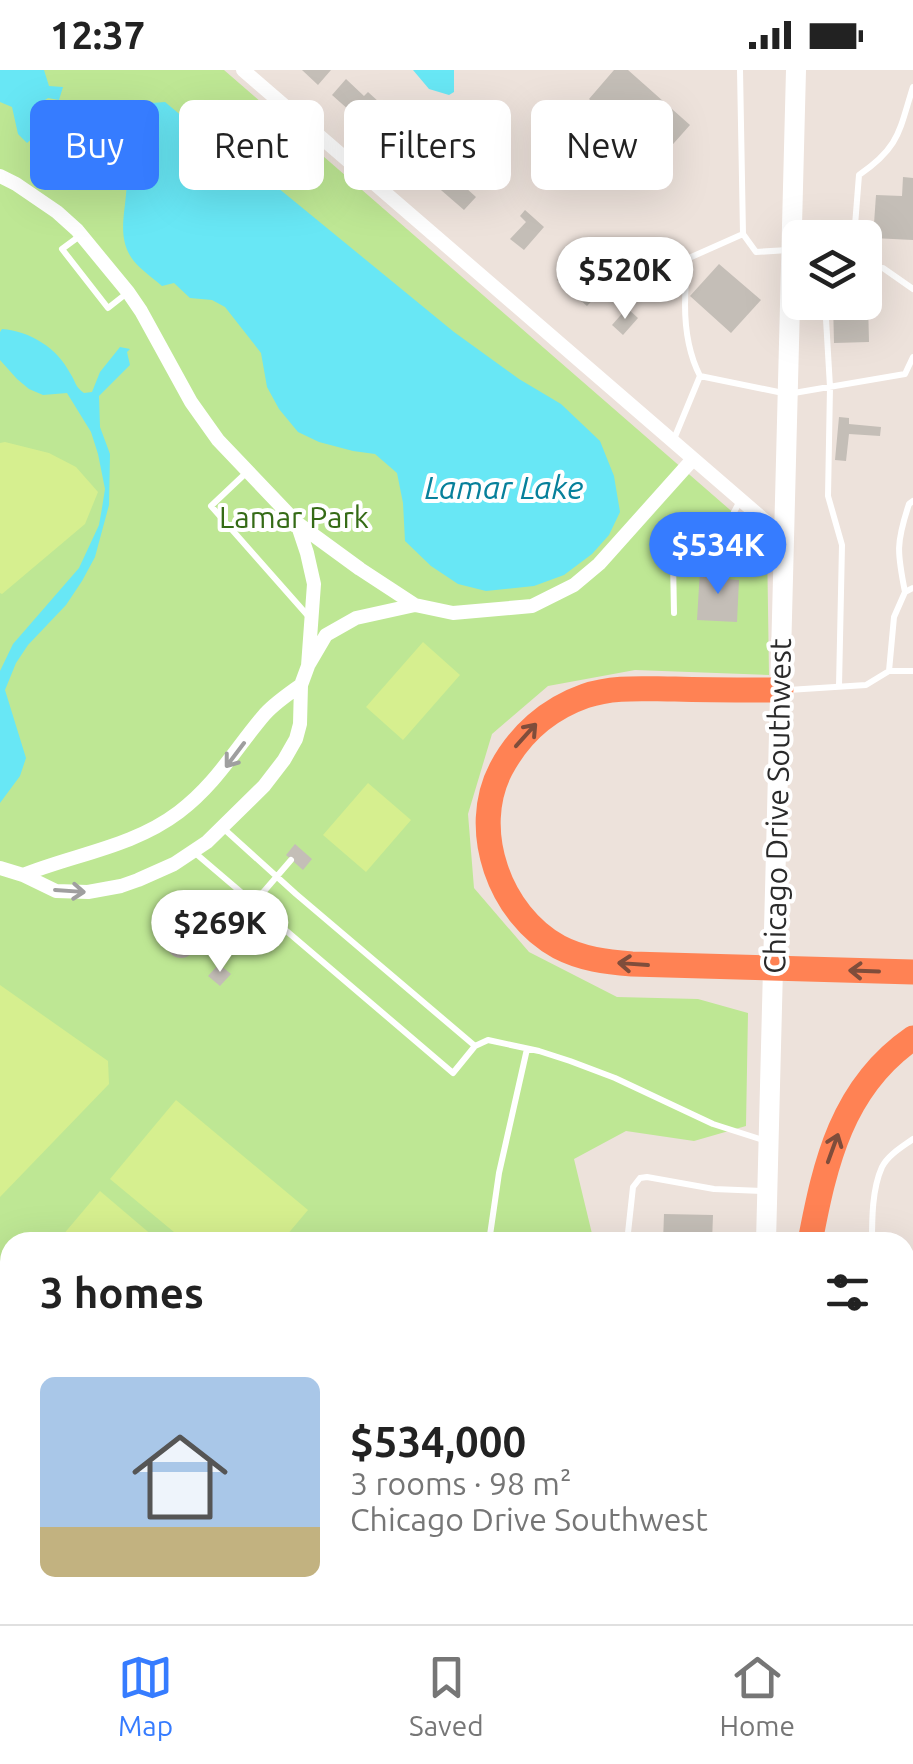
<!DOCTYPE html>
<meta charset="utf-8">
<style>
:root{--surface:#fff;--page:#f2f2f2;--text:#222;--muted:#767676;--line:#e0e0e0;--accent:#367cff}
body{margin:0;font-family:Ubuntu,sans-serif;background:var(--page);color:var(--text);height:100vh;display:flex;flex-direction:column;font-size:38px;white-space:nowrap}
*{box-sizing:border-box;margin:0}
p{font-size:32px;color:var(--muted)}
.icon{flex:none;width:55px;height:55px;fill:none;stroke:currentColor;stroke-width:2;stroke-linecap:round;stroke-linejoin:round}
.map{position:relative;flex:1;overflow:hidden}
.panel{position:absolute;left:0px;top:1162px;width:915px;height:392px;display:flex;flex-direction:column;background:var(--surface);border-radius:30px 30px 0 0;box-shadow:0 10px 40px #0002}
.panel>*{flex:none}
.hud{position:absolute;left:30px;top:30px;width:855px;height:90px;display:flex;gap:20px}
.tools{position:absolute;left:782px;top:150px;display:grid;gap:20px}
.tools a{display:grid;place-items:center;width:100px;height:100px;border-radius:15px;background:var(--surface);box-shadow:0 10px 40px #0002;font-size:50px}
.price{position:absolute;translate:-50% -85px;padding:0 22px;border-radius:35px;background:#fff;color:#222;font-size:32px;line-height:65px;filter:drop-shadow(0 2px 5px #0008)}
.price::after{content:'';position:absolute;left:50%;top:60px;width:30px;height:22px;margin-left:-15px;background:inherit;clip-path:polygon(0 0,100% 0,50% 100%)}
.price.selected{background:var(--accent);color:#fff}
ul{padding:0;list-style:none}
li{display:flex;align-items:center;gap:30px;height:250px;padding:0 40px}
li span{display:grid;place-items:center;flex:none;width:280px;height:200px;border-radius:15px;color:#555}
li>.icon{margin-inline-start:auto}
span .icon{width:120px;height:120px;fill:#fffc;stroke-width:1}
li b{font-size:42px}
h2{display:flex;justify-content:space-between;align-items:center;height:120px;padding:0 40px;font-size:42px}
.pill{padding:0 35px;border-radius:15px;background:var(--surface);box-shadow:0 10px 40px #0002;font-size:35px;line-height:90px}
.pill.selected{background:var(--accent);color:#fff}
.status{display:flex;justify-content:space-between;align-items:center;height:70px;padding:0 50px;background:var(--surface);direction:ltr}
.status svg{height:28px;fill:currentColor}
.tab-bar{display:flex;justify-content:space-around;align-items:center;height:140px;border-top:2px solid var(--line);background:var(--surface);font-size:28px;color:var(--muted)}
.tab-bar a{display:grid;justify-items:center;gap:5px}
.tab-bar .selected{color:var(--accent)}
.map>svg:first-child{display:block}
</style>
<div class="status"><b>12:37</b><svg viewBox="0 0 49 12"><path d="M0 12V9h3v3zM5 12V6h3v6zM10 12V3h3v9zM15 12V0h3v12zM26 1h20v11H26zM47 4h2v5h-2z"/></svg></div>
<div class="map">
<svg width="913" height="1554" viewBox="0 0 913 1554">
<rect width="100%" height="100%" fill="#ede2db"/>
<path fill="#bee794" d="M0,0H224L767,472L769,605L635,600L548,616L492,664L468,744L474,818L529,882L617,927L698,929L748,943L746,1056L694,1071L626,1061L574,1089L594,1172H10V1229L0,1219Z"/>
<path fill="#d6ef8f" d="M5,372L49,383L76,397L98,422L85,454L2,524L0,523V373Z
M423,572L460,605L403,670L366,637Z
M368,713L411,750L366,802L323,765Z
M0,915L108,991L109,1014L0,1127Z
M176,1030L308,1140L281,1172H186L110,1109Z
M100,1121L160,1172H57Z"/>
<path fill="#68e7f5" d="M0,0H44L49,16L63,17L59,30L48,28L42,32C47,51 42,61 27,73L18,64L12,37L0,32Z
M413,0H454V22L449,25L429,19Z
M165,32L226,83L272,113L454,262L519,309L561,334L600,371L614,406L620,442L609,465L592,484L564,505L534,516L486,521L458,514L431,496L405,471L403,433L397,403L375,384L353,381L319,372L298,362L279,339L267,317L261,283L225,237L212,230L190,228L174,213L162,216C153,208 141,200 133,190C112,162 132,129 125,99C121,78 106,63 92,47L111,36Z
M2,259C30,261 57,278 70,303C76,312 75,317 84,323L92,322L100,302L120,277L130,279L127,282L130,295L99,326L100,357L110,384L109,435L95,487L82,511L66,535L28,575L16,593L5,620L26,688L20,706L0,733V601L13,574L79,498L99,455L102,438L105,419L98,384L91,362L67,323L43,325L29,319L17,309L0,290V262Z"/>
<g fill="none" stroke-linecap="round" stroke-linejoin="round">
<path stroke="#68e7f5" stroke-width="4" d="M46,45L71,49L92,47"/>
</g>
<path fill="#c4beb7" d="M302,0H331L318,15Z
M614,0H628L690,55L658,91L589,29Z
M346,9L364,26L368,22L379,32L376,36L390,48L376,64L332,25Z
M405,54L408,65L419,61L428,91L412,96L405,75L397,78L391,59Z
M446,100L476,127L464,140L434,114Z
M903,107L913,108V170L873,168L876,125L902,126Z
M525,140L544,157L524,180L510,169L526,152L520,146Z
M719,194L761,230L731,263L690,226Z
M570,196L600,222L587,236L557,210Z
M833,232H868L869,272L834,273Z
M627,238L638,248L623,265L612,255Z
M839,347L849,348V354L881,357L880,366L849,364L846,391L835,390Z
M700,500L727,501L726,509L739,510L737,552L697,550Z
M295,774L312,789L303,800L286,785Z
M167 874a14 14 0 1 1 28 0a14 14 0 1 1-28 0Z
M219,894L231,904L220,916L208,906Z
M664,1144L713,1145L712,1172H663Z
M0,1344L10,1353V1430L0,1422Z
M905,1391L913,1393V1413L905,1411Z
M10,1442V1478L0,1469V1453Z
M121,1545H174L184,1554H131Z"/>
<g fill="none" stroke-linecap="round" stroke-linejoin="round">
<path stroke="#fff" stroke-width="6" d="M740,0L743,164L756,182L788,180
M81,165L62,179L108,238L127,223
M854,168L859,105C900,77 899,61 913,17
M865,197L883,198L913,219
M825,232L830,317L828,426L842,475L839,616
M700,306L788,324L905,304L913,287
M674,369L700,306C682,271 683,226 689,188L743,164
M247,402L211,436L309,547
M905,522C897,482 896,473 909,434L913,431
M674,543L673,490L686,475C726,476 722,462 740,431
M889,601H913
M788,620L866,615L889,601L894,547L905,522L913,518
M194,782L453,1003L475,976L296,824L223,758
M253,834L291,790
M475,976L488,970L539,981L570,991L615,1008L713,1054L763,1070
M489,1172L499,1103L527,979
M627,1172L633,1117L640,1108L647,1107L714,1119L762,1121
M872,1172C872,1149 872,1119 882,1097C888,1085 902,1077 913,1069
M905,1353L913,1355
M905,1425L913,1427
M543,1545V1554
M808,1545V1551L812,1554
M882,1545V1554
M839,1554L842,1545"/>
<path stroke="#fff" stroke-width="14" d="M243,0L785,468
M0,106L16,114L57,142L77,160L128,222L141,241L191,332L218,370L297,453L307,483L314,514L308,596L301,615L300,654L296,669L284,690L264,716L207,772L174,794L138,810L121,816L88,822L56,821L23,805L0,798
M297,453L360,499L415,535L453,543L532,536L574,515L599,494L693,389
M309,594L326,565L356,548L415,535
M23,805C75,784 133,777 179,742C217,713 235,679 265,644C275,633 288,624 301,615
M337,1545L343,1554"/>
<path stroke="#fff" stroke-width="20" d="M766,1172L796,0
M0,1258L10,1266
M758,1554V1545"/>
<path stroke="#ff8254" stroke-width="25" d="M781,620C746,620 710,620 675,619C644,619 614,616 585,626C548,639 519,665 501,699C469,760 500,845 559,877C582,889 606,892 632,894L913,902
M810,1172C825,1093 842,1017 913,968"/>
</g>
<defs><path id="oneway-shaft" d="M-6 0H5M1.5-3L5.5 0L1.5 3" fill="none" stroke-width="1.6" stroke-linecap="round" stroke-linejoin="round" transform="scale(2.5)"/></defs>
<g stroke="#7f4d3b">
<use href="#oneway-shaft" transform="translate(526 665) rotate(-48)"/>
<use href="#oneway-shaft" transform="translate(633 894) rotate(-176)"/>
<use href="#oneway-shaft" transform="translate(864 901) rotate(-178)"/>
<use href="#oneway-shaft" transform="translate(833 1078) rotate(-70)"/>
</g>
<g stroke="#9f9f9f">
<use href="#oneway-shaft" transform="translate(235 685) rotate(127)"/>
<use href="#oneway-shaft" transform="translate(70 821) rotate(4)"/>
</g>
<g text-anchor="middle" stroke-width="8" stroke-linejoin="round" paint-order="stroke">
<g font-size="30" fill="#356b16" stroke="#fff">
<text x="294" y="458">Lamar Park</text>
</g>
<g font-size="30" fill="#2a2a2a" stroke="#fff">
<text transform="translate(778 736) rotate(-89)" y="10">Chicago Drive Southwest</text>
</g>
<g font-size="32" font-style="italic" fill="#07809b" stroke="#fff">
<text x="504" y="429">Lamar Lake</text>
</g>
</g>
</svg>
<div class="tools">
<a><svg class="icon" aria-label="layers" viewBox="0 0 24 24"><path d="M12 4l9 5-9 5-9-5zM3 14l9 5 9-5"/></svg></a>
</div>
<b class="price" style="left:625px;top:252px">$520K</b>
<b class="price selected" style="left:718px;top:527px">$534K</b>
<b class="price" style="left:220px;top:905px">$269K</b>
<div class="hud">
<a class="pill selected">Buy</a>
<a class="pill">Rent</a>
<a class="pill">Filters</a>
<a class="pill">New</a>
</div>
<section class="panel">
<h2>3 homes<svg class="icon" aria-label="filters" viewBox="0 0 24 24"><path d="M4 7h16M4 17h16"/><circle cx="9" cy="7" r="2"/><circle cx="15" cy="17" r="2"/></svg></h2>
<ul>
<li><span style="background:linear-gradient(#a9c7e8 75%,#c2b280 0)"><svg class="icon" aria-label="home" viewBox="0 0 24 24"><path d="M3 11l9-7 9 7M6 9v11h12V9"/></svg></span><div><b>$534,000</b><p>3 rooms · 98 m²</p><p>Chicago Drive Southwest</p></div></li>
</ul>
</section>
</div>
<nav class="tab-bar">
<a class="selected"><svg class="icon" aria-label="map" viewBox="0 0 24 24"><path d="M3 6l6-2 6 2 6-2v14l-6 2-6-2-6 2zM9 4v14M15 6v14"/></svg>Map</a>
<a><svg class="icon" aria-label="saved" viewBox="0 0 24 24"><path d="M7 4h10v16l-5-4-5 4z"/></svg>Saved</a>
<a><svg class="icon" aria-label="home" viewBox="0 0 24 24"><path d="M3 11l9-7 9 7M6 9v11h12V9"/></svg>Home</a>
</nav>
